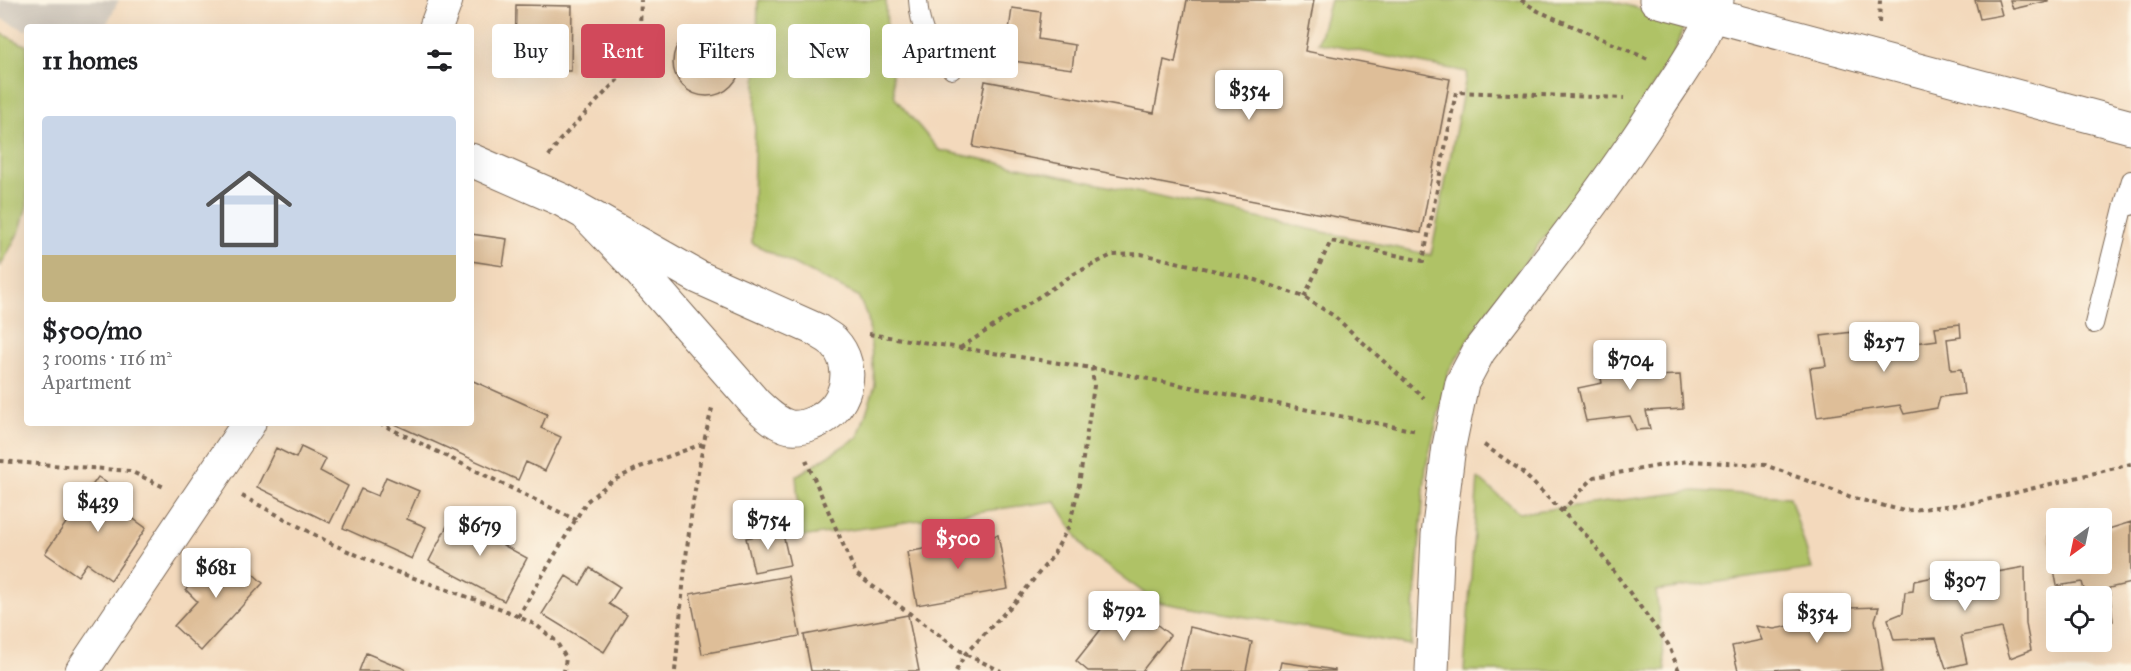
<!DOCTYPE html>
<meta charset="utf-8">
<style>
:root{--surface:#fff;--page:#f6f6f6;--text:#202124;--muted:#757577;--line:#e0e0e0;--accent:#d1495b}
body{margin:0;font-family:"IM FELL Great Primer",serif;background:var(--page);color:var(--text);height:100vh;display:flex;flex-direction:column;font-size:22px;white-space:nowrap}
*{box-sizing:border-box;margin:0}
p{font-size:20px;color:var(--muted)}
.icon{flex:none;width:33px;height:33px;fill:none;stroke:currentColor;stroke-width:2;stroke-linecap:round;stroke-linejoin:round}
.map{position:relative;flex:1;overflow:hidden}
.sheet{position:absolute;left:24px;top:24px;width:450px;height:402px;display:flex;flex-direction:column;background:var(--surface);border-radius:6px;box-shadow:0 6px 24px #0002}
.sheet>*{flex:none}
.hud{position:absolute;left:492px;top:24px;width:570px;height:54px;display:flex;gap:12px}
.needle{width:39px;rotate:213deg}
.tools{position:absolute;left:2046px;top:508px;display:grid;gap:12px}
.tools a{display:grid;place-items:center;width:66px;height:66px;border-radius:6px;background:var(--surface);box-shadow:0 6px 24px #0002;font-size:30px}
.price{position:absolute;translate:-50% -51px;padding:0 14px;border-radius:6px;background:#fff;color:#222;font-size:20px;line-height:39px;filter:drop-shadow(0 2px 3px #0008)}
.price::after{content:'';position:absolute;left:50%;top:36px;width:18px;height:14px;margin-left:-9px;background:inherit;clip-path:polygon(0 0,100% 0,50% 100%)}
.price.on{background:var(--accent);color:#fff}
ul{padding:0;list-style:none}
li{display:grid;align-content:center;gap:12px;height:318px;padding:0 18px}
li+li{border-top:2px solid var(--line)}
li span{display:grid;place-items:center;height:186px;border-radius:6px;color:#555}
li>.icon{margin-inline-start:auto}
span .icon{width:108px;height:108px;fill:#fffc;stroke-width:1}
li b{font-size:26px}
h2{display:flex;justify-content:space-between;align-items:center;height:72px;padding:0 18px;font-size:26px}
.tag{padding:0 21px;border-radius:6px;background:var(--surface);box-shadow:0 6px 24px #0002;font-size:21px;line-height:54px}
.tag.on{background:var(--accent);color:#fff}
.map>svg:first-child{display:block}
</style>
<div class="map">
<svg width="2131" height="671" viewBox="0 0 2131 671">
<rect width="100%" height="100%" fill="#fcf5e5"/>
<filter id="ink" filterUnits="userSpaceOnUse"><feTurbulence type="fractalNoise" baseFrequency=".0167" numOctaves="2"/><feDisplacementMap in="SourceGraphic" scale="12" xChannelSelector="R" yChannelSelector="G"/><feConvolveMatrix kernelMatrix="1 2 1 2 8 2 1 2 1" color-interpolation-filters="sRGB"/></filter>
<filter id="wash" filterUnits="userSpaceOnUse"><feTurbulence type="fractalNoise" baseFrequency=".008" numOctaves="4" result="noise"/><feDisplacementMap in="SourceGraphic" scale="24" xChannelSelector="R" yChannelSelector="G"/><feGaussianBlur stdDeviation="1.35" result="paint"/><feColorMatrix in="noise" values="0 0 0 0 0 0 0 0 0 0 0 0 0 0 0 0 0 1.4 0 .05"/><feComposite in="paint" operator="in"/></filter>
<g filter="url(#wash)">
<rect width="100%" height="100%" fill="#f3d9bc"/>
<path fill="#cbc3b8" d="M0,0H119L105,27H27V31L0,18Z"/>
<path fill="#afc266" stroke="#757642" stroke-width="1.5" d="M758,0H886L887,35L895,98L939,150L1431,255L1467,72L1318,43L1330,0H1607L1686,21L1673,55L1621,137L1487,312L1449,370L1426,466L1411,645L1157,602L1086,551L1055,501L801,537L796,476L858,437L875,386L868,318L858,296L752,243Z
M0,33L27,46V206L20,230L0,267Z
M1478,478L1519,513L1695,491L1790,497L1812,569L1656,591L1666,671H1464Z"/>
<g id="blocks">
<path fill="#debe98" d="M1187,0H1314L1305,51L1450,79L1421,233L973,147L985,81L1154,113L1164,60L1175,63Z
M1975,0H1998L2002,15L1980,19Z
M2010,0H2048V1L2013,9Z
M516,5L572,6L571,71H515Z
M1012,8L1041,12L1038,39L1075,45L1072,69L1005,60Z
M673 62a34 34 0 1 1 68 0a34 34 0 1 1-68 0Z
M471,234L507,239L503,266L471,261Z
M1960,324L1961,337L1947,339L1951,370L1961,369L1964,394L1940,397L1937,408L1904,414L1900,405L1817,417L1810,368L1826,366L1821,336L1884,328L1886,347L1937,340L1935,327Z
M1645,353L1651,376L1680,375L1683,409L1646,411L1650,429L1636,430L1630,416L1586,421L1578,388L1602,383L1597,359Z
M471,380L547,414L541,428L561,437L545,471L526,462L518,480L392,423H471Z
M301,447L326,459L320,471L348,486L330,523L257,487L276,448L296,458Z
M98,477L132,500L124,512L146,528L111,580L87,563L78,576L45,553Z
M386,477L419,491L407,519L426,527L412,559L343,528L361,489L378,496Z
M2086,511L2089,519H2074Z
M476,515L509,532L503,545L527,558L504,601L429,561L447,526L465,536Z
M2131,522V583L2109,588L2113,621L2102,622V597H2086L2082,582L2057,586L2048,536L2056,530V564H2102V531Z
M782,530L790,565L754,572L746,538Z
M998,535L1008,589L917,605L907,552Z
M227,550L263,583L201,651L174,626L197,601L186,590L199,565L215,573Z
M2025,567L2026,624L2031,650L2010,658L2001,628L1961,636L1967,663L1946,668L1936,638L1894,640L1888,619L1903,613L1905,592L1913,591L1914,581L1949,574H1986Z
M590,568L620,587L609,604L627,615L604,652L542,614L566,576L580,585Z
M788,576L800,636L702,654L690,594Z
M1125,599L1170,635L1142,671H1088L1076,661Z
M1879,607L1875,620L1883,671H1805L1798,669L1738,671L1732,646L1762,640L1756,626L1774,629L1805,623L1816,609Z
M908,615L919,671H811L804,635Z
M1190,627L1252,642L1246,671H1180Z
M366,653L405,669V671H359Z
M1281,662L1335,670V671H1279Z"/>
</g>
</g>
<g filter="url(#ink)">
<use href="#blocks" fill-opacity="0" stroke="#7b6755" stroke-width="1.5"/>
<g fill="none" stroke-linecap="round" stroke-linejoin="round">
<g stroke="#7b6755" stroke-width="20">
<path id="service" d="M918,0C920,33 930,47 952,70
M2131,180L2124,204L2131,206
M2094,324L2124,204"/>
</g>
<g stroke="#7b6755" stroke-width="35">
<path id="minor" d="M1656,0L2131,127
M436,27L446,0
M471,160L562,200L698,277L817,330C822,334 829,337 833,341C859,368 846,411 813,423C806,426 797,428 790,427C776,424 766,413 756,404L630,260L586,214
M82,671L249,423
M1432,671L1438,535L1449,446L1462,383L1479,351C1541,270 1605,190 1660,104C1681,72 1707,37 1717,0"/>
</g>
<path stroke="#7b6755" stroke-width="4" stroke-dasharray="4.5 4.5" stroke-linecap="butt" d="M1521,0L1538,11L1648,59
M1879,23L1880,0
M549,156L560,140L639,57L641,0
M1304,297L1331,241L1423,261L1456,92L1624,98
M869,334L1092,368L1417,431
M960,348L1074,274L1112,255L1141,254L1256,280L1304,297L1334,316L1424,398
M379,423L576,520
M1484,445L1519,469L1589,538L1668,644L1679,671
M806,460L856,574L965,654L1001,671
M0,461L130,471L166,488
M242,496L332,544L391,570L502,609L536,625L556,641L566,658L564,671
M1562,511L1594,477L1687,461L1765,465L1854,498L1904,511L1978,502L2131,464
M518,617L586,502L612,481L640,467L702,444
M675,671C684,581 689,493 713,405
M956,671L965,654L1017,600L1052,557L1069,526L1078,491L1094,386L1092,368"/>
<use href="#service" stroke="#fff" stroke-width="18"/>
<use href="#minor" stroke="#fff" stroke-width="33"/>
</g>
</g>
</svg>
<div class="tools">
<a><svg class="needle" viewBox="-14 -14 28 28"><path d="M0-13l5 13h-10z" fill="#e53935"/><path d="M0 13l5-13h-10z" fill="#757577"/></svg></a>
<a><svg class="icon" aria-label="locate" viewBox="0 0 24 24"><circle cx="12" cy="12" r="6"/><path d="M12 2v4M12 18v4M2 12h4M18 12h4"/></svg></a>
</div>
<b class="price" style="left:1249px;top:121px">$354</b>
<b class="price" style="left:1884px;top:373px">$257</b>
<b class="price" style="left:1630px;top:391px">$704</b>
<b class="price" style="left:98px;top:533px">$439</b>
<b class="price" style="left:768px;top:551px">$754</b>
<b class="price" style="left:480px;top:557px">$679</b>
<b class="price on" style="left:958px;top:570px">$500</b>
<b class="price" style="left:216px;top:599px">$681</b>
<b class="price" style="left:1965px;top:612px">$307</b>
<b class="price" style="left:1124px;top:642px">$792</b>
<b class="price" style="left:1817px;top:644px">$354</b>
<div class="hud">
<a class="tag">Buy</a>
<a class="tag on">Rent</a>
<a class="tag">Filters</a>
<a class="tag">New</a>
<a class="tag">Apartment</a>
</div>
<section class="sheet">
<h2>11 homes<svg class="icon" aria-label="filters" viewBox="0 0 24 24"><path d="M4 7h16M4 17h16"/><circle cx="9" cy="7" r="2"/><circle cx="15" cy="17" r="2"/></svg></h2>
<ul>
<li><span style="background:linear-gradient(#c9d6e8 75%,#c2b280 0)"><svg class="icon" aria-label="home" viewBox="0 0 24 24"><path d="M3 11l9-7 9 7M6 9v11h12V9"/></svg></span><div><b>$500/mo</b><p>3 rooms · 116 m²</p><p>Apartment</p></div></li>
</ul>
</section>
</div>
